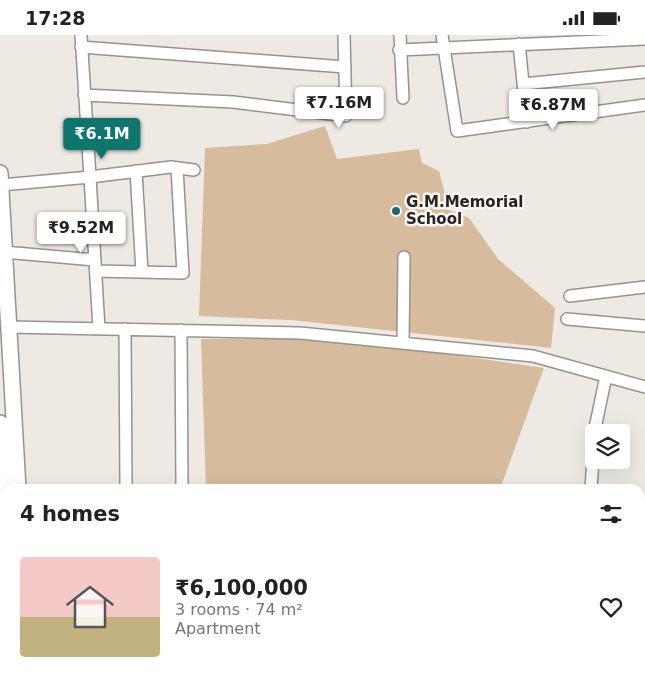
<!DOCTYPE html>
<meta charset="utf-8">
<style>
:root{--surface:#fff;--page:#f2f2f2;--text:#222;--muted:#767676;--accent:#0f766e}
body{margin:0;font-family:"DejaVu Sans",sans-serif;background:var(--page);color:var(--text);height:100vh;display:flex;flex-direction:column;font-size:19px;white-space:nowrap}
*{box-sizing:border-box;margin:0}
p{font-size:16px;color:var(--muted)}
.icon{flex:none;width:28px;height:28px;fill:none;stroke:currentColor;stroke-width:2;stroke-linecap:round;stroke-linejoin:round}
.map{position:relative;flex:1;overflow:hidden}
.details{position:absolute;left:0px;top:449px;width:645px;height:196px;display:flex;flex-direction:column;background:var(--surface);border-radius:15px 15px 0 0;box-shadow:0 5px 20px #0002}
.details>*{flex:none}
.fabs{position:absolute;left:585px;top:389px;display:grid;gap:10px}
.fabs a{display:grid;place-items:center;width:45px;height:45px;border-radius:5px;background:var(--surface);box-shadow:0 5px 20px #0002;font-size:25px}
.price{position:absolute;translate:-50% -42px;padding:0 11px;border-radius:5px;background:#fff;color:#222;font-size:16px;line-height:32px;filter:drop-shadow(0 1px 2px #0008)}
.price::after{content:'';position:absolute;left:50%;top:30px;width:15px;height:11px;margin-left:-8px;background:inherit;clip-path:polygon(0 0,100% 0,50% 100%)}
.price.current{background:var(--accent);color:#fff}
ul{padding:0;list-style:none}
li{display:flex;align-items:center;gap:15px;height:125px;padding:0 20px}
li span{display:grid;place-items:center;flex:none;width:140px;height:100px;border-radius:5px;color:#555}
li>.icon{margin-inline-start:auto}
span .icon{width:60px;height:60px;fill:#fffc;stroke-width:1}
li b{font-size:21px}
h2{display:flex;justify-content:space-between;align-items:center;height:60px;padding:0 20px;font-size:21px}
.status{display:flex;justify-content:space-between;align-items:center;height:35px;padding:0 25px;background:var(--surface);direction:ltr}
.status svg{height:14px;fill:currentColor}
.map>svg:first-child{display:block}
</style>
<div class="status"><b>17:28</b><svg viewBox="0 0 49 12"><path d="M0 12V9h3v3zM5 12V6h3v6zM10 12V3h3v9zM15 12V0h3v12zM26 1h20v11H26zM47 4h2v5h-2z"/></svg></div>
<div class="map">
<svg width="645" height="644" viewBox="0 0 645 644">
<rect width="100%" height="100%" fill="#eee9e3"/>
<path fill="#d7bb9d" d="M325,91L337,124L419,114L422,128L439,136L449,175L469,183L498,224L555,273L551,313L291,285L199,281L205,113L267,109Z
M201,304H295L440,318L544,333L500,454H206Z"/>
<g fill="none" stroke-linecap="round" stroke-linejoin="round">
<g stroke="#97928d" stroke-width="14">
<path id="minor" d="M400,0L403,63
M442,0L457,96L645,70
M519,9L527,87
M81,12L345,32
M399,15L645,4
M523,49L645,37
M84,60L233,67L346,81L344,0
M136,136L142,237
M1,150L90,142L81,0
M4,217L95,225
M96,236L183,238L177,133
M570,261L645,252
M567,284L645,291
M8,292L300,298L533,321L645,352
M99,294L90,142L171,132L194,135
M125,294L126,454
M181,295L182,454
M403,308L404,222
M594,398L606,341
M591,454L594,408
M640,476L645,477
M0,487H5
M640,566H645
M116,640V644
M492,640V644
M159,644L160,640
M243,644V640
M305,644V640
M582,644V640"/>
</g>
<g stroke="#97928d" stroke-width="18">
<path id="secondary" d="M0,138L18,454
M0,388L5,462
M16,640V644
M29,640L30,644"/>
</g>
<use href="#minor" stroke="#fff" stroke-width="11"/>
<use href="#secondary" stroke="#fff" stroke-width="15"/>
</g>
<circle fill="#206974" stroke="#fbf6f1" stroke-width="2" cx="396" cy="176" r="5"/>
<g text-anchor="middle" stroke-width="5" stroke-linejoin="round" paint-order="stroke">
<g font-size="15" font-weight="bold" fill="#262422" stroke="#fbf6f1" text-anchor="start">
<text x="406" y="172">G.M.Memorial<tspan x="406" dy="17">School</tspan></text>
</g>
</g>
</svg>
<div class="fabs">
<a><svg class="icon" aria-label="layers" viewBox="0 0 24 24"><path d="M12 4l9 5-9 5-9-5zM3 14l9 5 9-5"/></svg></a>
</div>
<b class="price" style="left:339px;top:94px">₹7.16M</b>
<b class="price" style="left:553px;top:96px">₹6.87M</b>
<b class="price current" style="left:102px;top:125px">₹6.1M</b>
<b class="price" style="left:81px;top:219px">₹9.52M</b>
<section class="details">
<h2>4 homes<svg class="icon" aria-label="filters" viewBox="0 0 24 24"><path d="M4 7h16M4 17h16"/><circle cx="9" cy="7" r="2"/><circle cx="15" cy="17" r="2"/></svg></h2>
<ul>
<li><span style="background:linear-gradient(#f6c9c9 60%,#c2b280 0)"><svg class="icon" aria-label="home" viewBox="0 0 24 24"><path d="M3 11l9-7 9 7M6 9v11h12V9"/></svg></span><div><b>₹6,100,000</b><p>3 rooms · 74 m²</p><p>Apartment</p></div><svg class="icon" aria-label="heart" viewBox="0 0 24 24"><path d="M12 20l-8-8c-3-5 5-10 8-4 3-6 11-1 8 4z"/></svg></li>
</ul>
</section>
</div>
